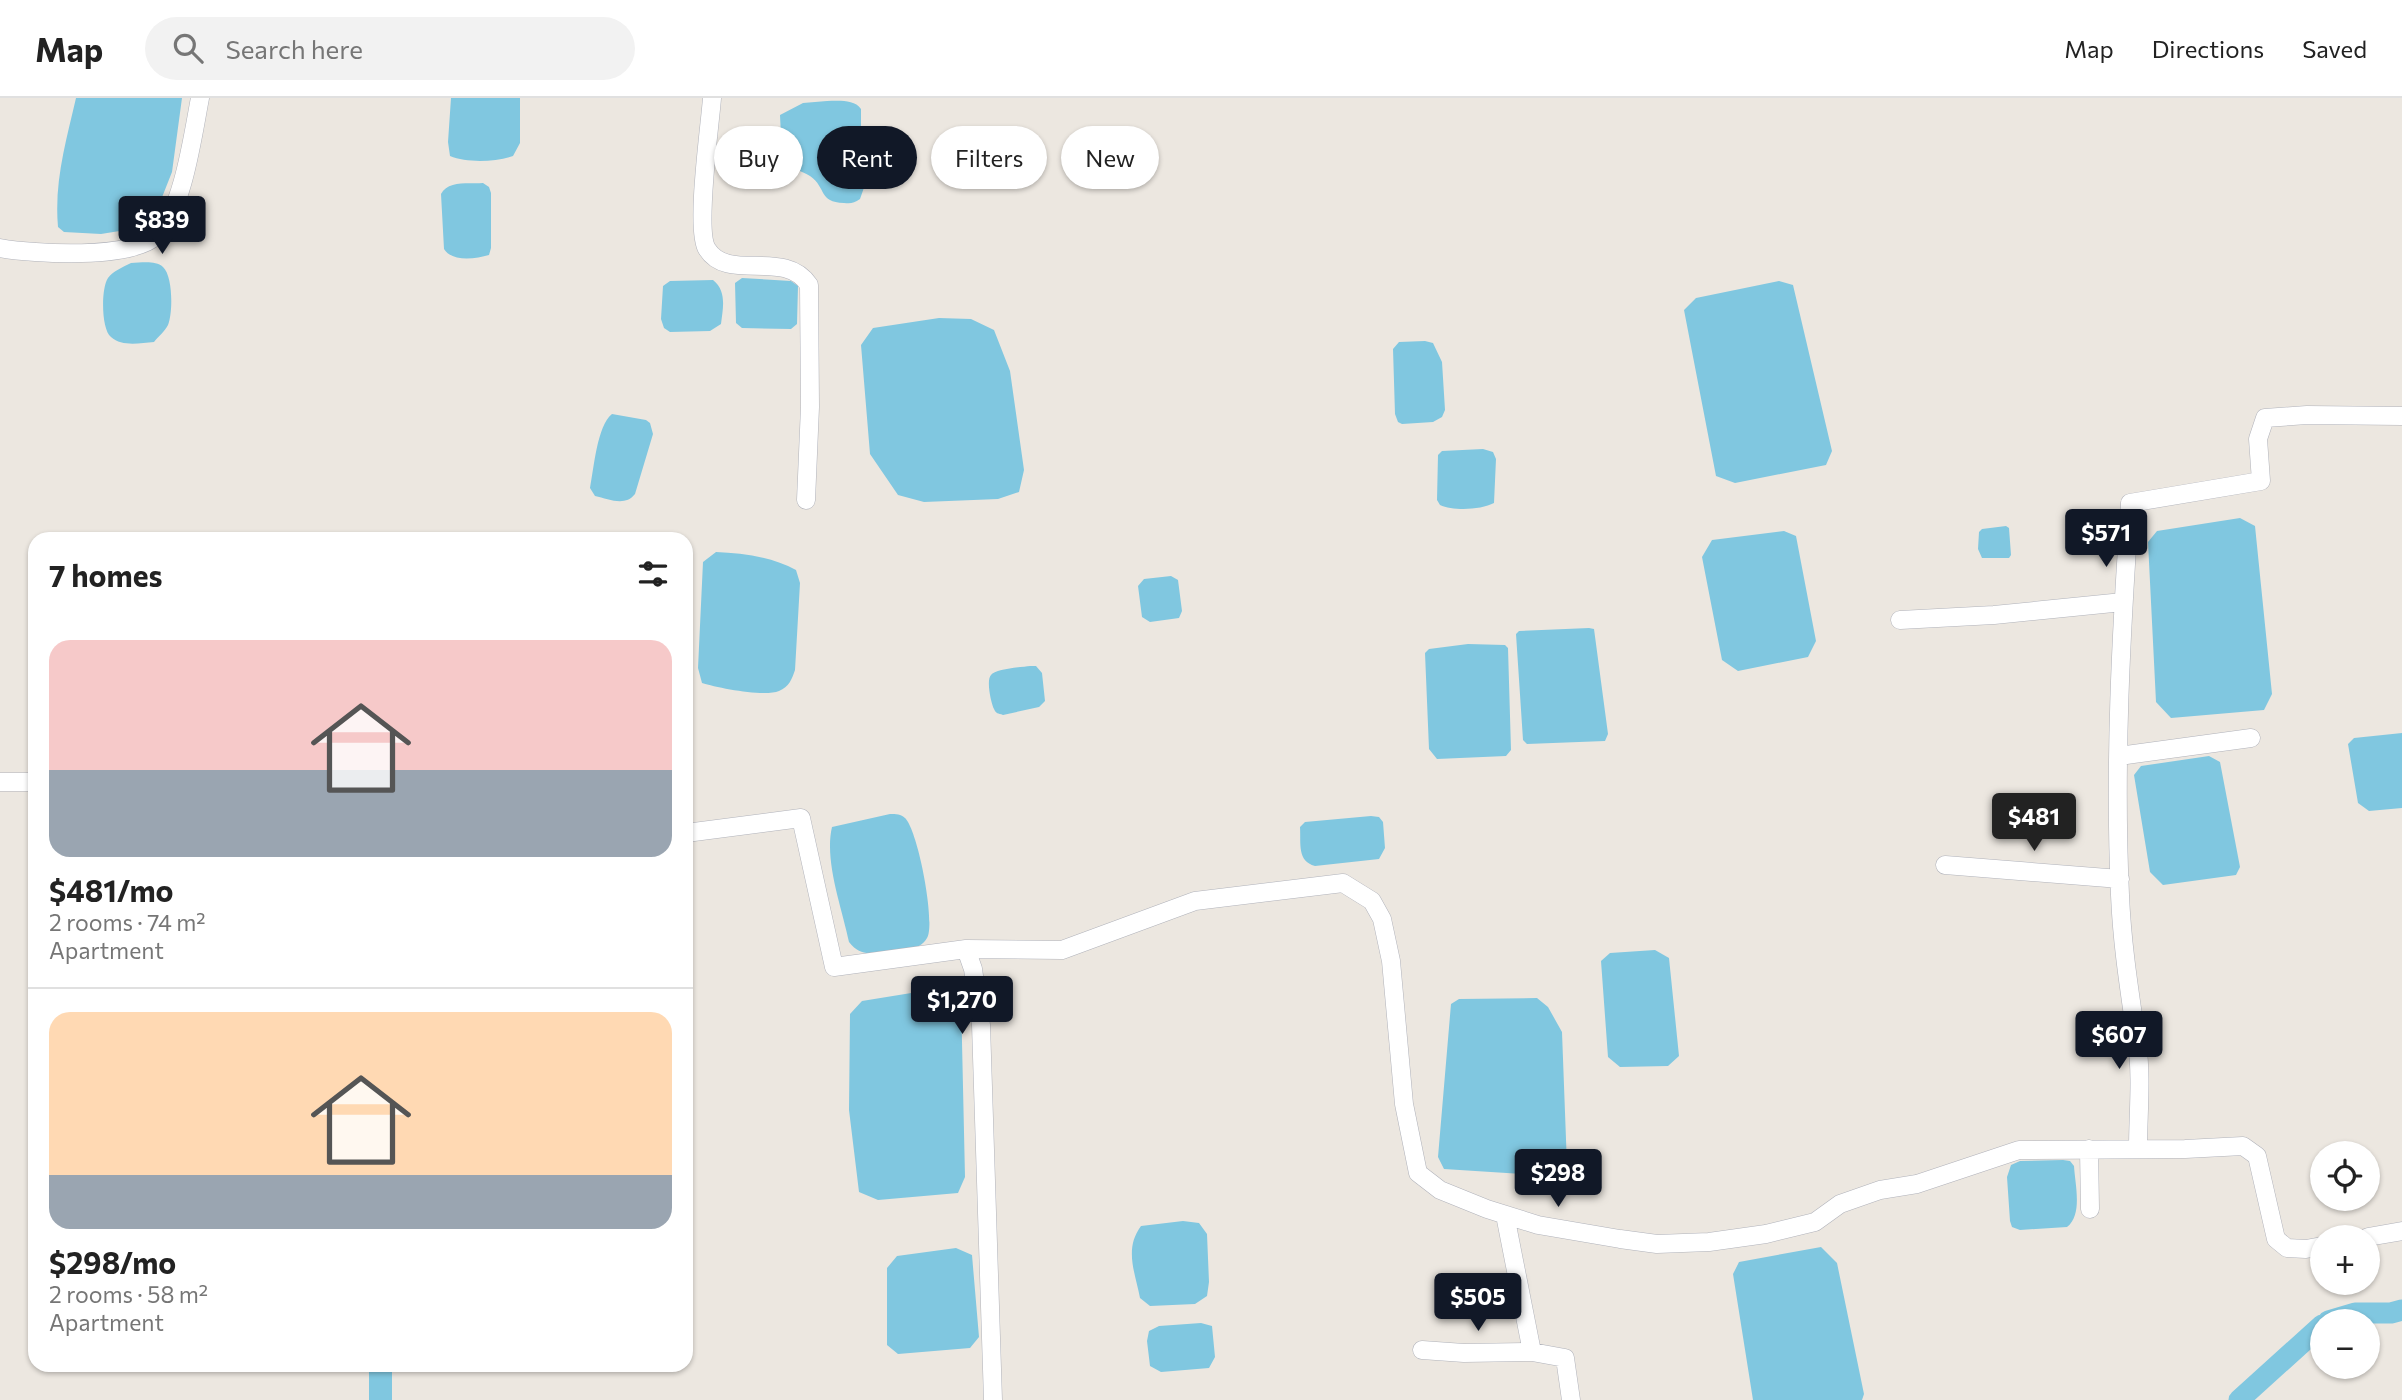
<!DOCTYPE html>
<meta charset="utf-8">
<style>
:root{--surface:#fff;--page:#f2f2f2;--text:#222;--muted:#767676;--line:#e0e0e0;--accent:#111827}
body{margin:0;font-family:Commissioner,sans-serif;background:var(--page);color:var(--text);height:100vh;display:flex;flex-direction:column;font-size:26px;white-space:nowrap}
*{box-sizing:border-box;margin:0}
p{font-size:23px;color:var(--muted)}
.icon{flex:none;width:38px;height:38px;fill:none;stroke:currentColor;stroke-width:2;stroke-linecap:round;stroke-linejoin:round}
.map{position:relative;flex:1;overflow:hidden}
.details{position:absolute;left:28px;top:434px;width:665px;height:840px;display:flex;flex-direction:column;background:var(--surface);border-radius:21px;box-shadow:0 2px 5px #0004}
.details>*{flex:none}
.banner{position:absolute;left:714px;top:28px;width:665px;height:63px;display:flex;gap:14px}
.tools{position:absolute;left:2310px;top:1043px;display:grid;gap:14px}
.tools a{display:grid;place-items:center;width:70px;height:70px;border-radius:50%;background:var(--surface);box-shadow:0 2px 5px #0004;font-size:35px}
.price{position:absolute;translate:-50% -60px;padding:0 16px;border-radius:7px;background:var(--accent);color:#fff;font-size:23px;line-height:46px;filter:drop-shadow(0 2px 4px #0008)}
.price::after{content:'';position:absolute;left:50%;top:42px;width:21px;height:16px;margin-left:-10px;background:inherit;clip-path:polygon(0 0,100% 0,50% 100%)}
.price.active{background:#222;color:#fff}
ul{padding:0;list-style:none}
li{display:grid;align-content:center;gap:14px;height:371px;padding:0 21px}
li+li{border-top:2px solid var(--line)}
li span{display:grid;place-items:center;height:217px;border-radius:21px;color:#555}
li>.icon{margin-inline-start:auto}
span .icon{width:126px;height:126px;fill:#fffc;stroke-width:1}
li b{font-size:30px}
h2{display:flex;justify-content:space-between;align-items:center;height:84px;padding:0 21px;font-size:30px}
.pill{padding:0 24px;border-radius:32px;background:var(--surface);box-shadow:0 2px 5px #0004;font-size:24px;line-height:63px}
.pill.active{background:var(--accent);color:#fff}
header{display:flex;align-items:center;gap:42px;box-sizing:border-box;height:98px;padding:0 35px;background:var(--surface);border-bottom:2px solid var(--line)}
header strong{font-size:33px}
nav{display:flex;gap:38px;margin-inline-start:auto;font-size:24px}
.search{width:490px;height:63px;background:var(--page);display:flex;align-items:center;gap:18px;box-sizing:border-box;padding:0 24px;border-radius:38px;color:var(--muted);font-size:26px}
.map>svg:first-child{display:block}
</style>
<header>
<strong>Map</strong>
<div class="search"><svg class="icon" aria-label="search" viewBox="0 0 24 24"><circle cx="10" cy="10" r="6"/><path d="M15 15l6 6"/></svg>Search here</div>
<nav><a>Map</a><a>Directions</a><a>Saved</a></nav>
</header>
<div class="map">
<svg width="2402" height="1302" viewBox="0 0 2402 1302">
<rect width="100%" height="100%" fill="#ece7e0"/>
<path fill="#80c7e0" d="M76,0H182L172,74L155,117L138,130L101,136L64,134L58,129C54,84 66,43 76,0Z
M451,0H520V45L513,58C495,64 467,65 450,58L448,44Z
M827,3C838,3 854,1 861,11V54L867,81L860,101C854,105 851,106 844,105C818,104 827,90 810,78C801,72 788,71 782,60L780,17L803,5Z
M483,85L489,89L491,95V150L489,157C475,161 452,164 444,151L441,96C448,82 468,86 483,85Z
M131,165C141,165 155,162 163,169C173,178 173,215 168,227C165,233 158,239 154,244C140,245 122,249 111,239C101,231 101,190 108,180C113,173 123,169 131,165Z
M742,180L791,183L798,188L797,226L791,231L742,230L736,225L735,185Z
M713,182C727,193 723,210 721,226L710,233L670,234L664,230L661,221L663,188L670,183Z
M1779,183L1793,187L1832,353L1826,367L1735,385L1716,378L1684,212L1696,200Z
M939,220L971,221L994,232L1010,273L1024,372L1019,394L998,401L924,404L898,397L870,356L861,247L873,230Z
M1425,243L1433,245L1442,264L1445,312L1442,319L1433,324L1402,326L1398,324L1395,316L1393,251L1399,244Z
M612,316L646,322L650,325L653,336L635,396C625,409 609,401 595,398L590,390C594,370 597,328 612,316Z
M1483,351L1493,354L1496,361L1494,405C1481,412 1453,413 1440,407L1437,402L1438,357L1442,353Z
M2240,420L2255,428L2272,596L2264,612L2171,620L2156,604L2148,444L2157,433Z
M2006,428L2009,430L2011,457L2009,460H1982L1978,451L1979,434L1982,431Z
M1784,433L1796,438L1816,543L1808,559L1738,573L1722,562L1702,459L1712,442Z
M716,454C743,455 773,459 796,472L800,485L795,572C792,581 789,589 779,593C764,599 718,590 702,585L698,570L703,464Z
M1171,478L1178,482L1182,513L1179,520L1150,524L1142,519L1138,488L1144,481Z
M1589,530L1594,531L1608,636L1605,643L1527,646L1523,642L1516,536L1519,533Z
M1468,546L1505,547L1508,550L1511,652L1506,658L1437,661L1429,651L1425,555L1429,551Z
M1030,568H1036L1042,575L1045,603L1039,609L1003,617C998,615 996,616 994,611C991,605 986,582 991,577C995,571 1022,569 1030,568Z
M2402,635V710L2369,713L2358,705L2348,646L2354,640Z
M2209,658L2220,664L2240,769L2236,777L2163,787L2150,774L2134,677L2141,668Z
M890,716C896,716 901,716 905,720C918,732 936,826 927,840C920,853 901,852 888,853C870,855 861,859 849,844C842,810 824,763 832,729Z
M1371,718L1379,719L1383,724L1385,750L1379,761L1315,768C1297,763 1301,746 1300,729L1305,724Z
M1655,852L1669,860L1679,958L1668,968L1620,969L1608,959L1601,863L1610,855Z
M942,890L961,899L965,1079L958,1095L878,1102L859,1094L849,1012L850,916L862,903Z
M1537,900L1548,909L1562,934L1567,1068L1554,1078L1444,1071L1438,1059L1451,906L1459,901Z
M2063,1062L2070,1063L2074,1068C2075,1086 2083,1117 2067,1129L2020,1132L2012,1129L2010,1123L2007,1079L2011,1067L2020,1063Z
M1183,1123L1199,1125L1207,1136L1209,1184L1207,1198L1195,1206L1150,1208L1140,1200C1135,1174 1124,1151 1141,1128Z
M1821,1149L1837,1165L1864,1296L1862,1302H1753L1733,1176L1739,1164Z
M956,1150L972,1157L979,1239L970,1250L898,1256L887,1247V1170L897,1158Z
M1201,1225L1212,1228L1215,1259L1209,1270L1161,1274L1150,1268L1147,1243L1149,1233L1159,1228Z
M369,1267H392V1302H369Z"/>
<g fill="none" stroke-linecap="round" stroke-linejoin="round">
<path stroke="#80c7e0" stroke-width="21" d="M2328,1223L2355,1215H2391L2402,1212
M2239,1302L2322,1227"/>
<g stroke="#b0b2ba" stroke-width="19">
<path id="street" d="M712,0C710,28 695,132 707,151C728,185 785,150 809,187L810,309L806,402
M0,150C34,156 132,162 157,137C183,112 193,36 200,0
M1900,522L1994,517L2123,504
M2119,658L2251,640
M0,684H35
M686,735L801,720L834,869L966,851L973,871L981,927L993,1302
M1945,767L2120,781
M966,851L1062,852L1195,803L1343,785L1372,803L1382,821L1391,863L1404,1006L1418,1075L1440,1092L1487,1111L1538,1127L1620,1141L1657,1146L1709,1144L1766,1136L1815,1124L1840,1106L1880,1092L1917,1086L2019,1052L2185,1051L2243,1048L2257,1058L2276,1141L2287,1150L2306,1151L2322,1148
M2089,1051L2090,1111
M2138,1051C2138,1016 2142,980 2137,945C2130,896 2122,847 2120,797C2114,667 2121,535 2130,405L2261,383L2258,341L2265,320L2307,317L2402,318
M1505,1117L1532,1254L1565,1260L1571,1302
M2368,1139L2402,1133
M1422,1252L1464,1255L1532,1254"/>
</g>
<use href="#street" stroke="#fff" stroke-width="18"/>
</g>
</svg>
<div class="tools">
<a><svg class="icon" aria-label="locate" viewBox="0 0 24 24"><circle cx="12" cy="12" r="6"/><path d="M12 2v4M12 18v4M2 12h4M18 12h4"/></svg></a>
<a>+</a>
<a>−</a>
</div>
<b class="price" style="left:162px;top:158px">$839</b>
<b class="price" style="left:2106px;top:471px">$571</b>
<b class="price active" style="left:2034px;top:755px">$481</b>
<b class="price" style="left:962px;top:938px">$1,270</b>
<b class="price" style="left:2119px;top:973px">$607</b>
<b class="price" style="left:1558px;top:1111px">$298</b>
<b class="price" style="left:1478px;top:1235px">$505</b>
<div class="banner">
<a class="pill">Buy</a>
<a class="pill active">Rent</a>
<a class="pill">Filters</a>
<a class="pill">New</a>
</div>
<section class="details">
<h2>7 homes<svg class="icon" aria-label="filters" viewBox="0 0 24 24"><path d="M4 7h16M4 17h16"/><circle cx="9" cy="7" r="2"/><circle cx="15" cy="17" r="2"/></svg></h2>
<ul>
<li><span style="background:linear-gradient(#f6c9c9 60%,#9aa5b1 0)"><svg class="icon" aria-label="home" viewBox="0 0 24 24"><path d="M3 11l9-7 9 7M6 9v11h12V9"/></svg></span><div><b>$481/mo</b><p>2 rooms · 74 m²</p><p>Apartment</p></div></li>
<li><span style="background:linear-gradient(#ffd9b3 75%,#9aa5b1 0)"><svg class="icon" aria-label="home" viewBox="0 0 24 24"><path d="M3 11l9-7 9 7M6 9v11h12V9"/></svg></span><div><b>$298/mo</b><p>2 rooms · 58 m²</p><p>Apartment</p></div></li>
</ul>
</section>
</div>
